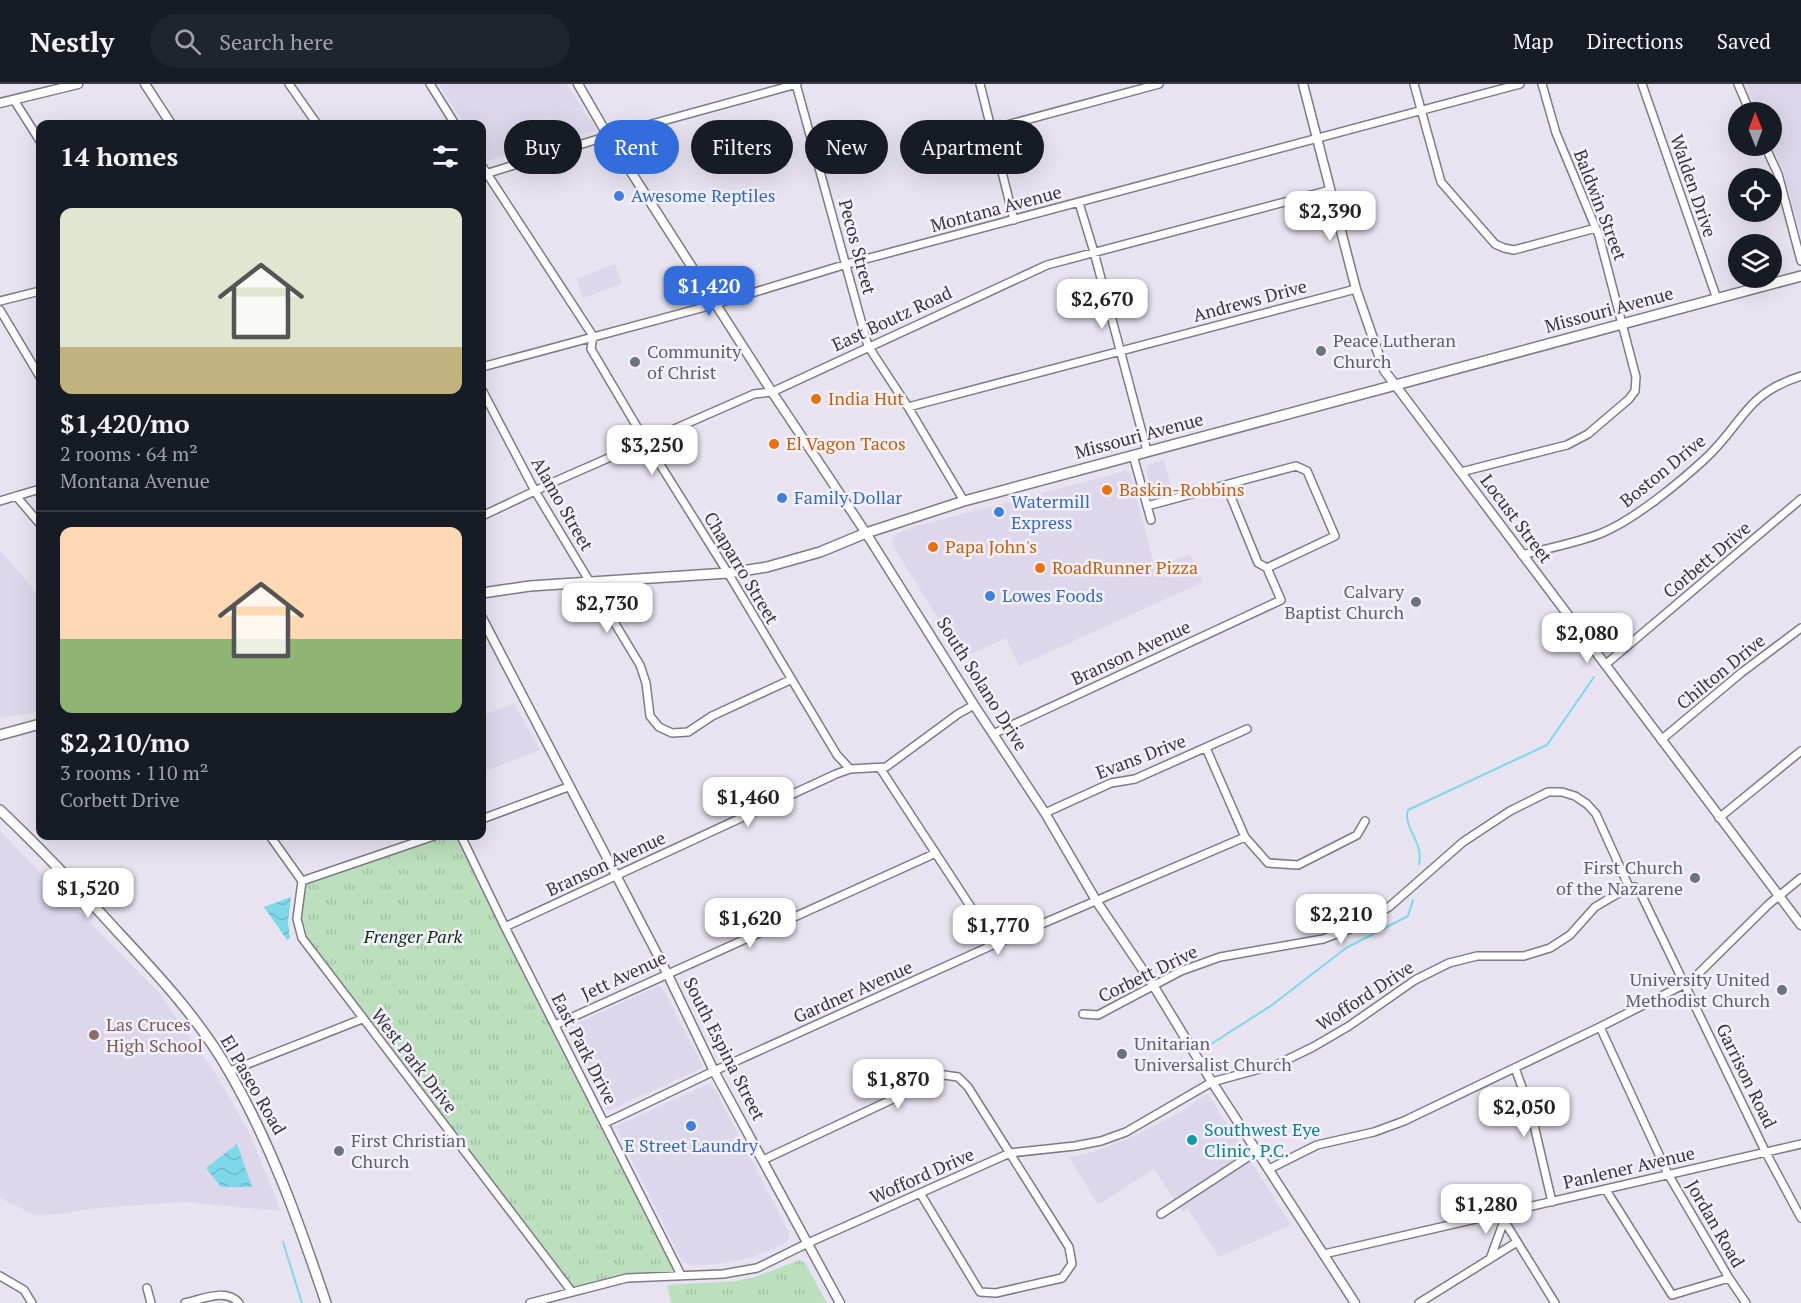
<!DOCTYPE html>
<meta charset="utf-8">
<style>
:root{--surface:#171b24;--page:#20242c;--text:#f1f3f6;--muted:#9ea1a6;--line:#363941;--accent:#326ddb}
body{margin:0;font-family:"PT Serif",serif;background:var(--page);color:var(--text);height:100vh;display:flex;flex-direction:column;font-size:22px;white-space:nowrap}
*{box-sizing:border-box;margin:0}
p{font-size:20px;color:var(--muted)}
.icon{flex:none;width:33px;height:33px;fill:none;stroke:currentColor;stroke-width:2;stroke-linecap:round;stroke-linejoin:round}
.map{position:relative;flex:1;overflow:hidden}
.sheet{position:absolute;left:36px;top:36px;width:450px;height:720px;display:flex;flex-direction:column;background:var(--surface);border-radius:12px;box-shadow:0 6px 24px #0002}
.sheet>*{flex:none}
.top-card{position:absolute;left:504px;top:36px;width:570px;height:54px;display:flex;gap:12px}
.needle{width:39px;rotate:359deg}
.tools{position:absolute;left:1728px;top:18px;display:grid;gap:12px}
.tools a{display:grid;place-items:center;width:54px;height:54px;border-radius:50%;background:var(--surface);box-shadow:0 6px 24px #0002;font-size:30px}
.price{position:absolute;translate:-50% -51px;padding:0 14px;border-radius:12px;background:#fff;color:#222;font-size:20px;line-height:39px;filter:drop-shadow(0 2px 3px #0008)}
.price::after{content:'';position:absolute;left:50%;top:36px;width:18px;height:14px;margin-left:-9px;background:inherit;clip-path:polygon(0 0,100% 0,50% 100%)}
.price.active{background:var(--accent);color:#fff}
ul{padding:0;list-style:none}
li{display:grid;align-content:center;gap:12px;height:318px;padding:0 24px}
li+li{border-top:2px solid var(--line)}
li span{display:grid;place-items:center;height:186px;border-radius:12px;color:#555}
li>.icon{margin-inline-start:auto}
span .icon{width:108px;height:108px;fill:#fffc;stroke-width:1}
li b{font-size:26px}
h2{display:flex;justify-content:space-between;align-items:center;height:72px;padding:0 24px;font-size:26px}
.chip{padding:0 21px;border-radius:27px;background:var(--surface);box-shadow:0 6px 24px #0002;font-size:21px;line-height:54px}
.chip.active{background:var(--accent);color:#fff}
header{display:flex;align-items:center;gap:36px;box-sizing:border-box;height:84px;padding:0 30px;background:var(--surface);border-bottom:2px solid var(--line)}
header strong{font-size:28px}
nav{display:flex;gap:33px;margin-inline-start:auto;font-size:21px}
.search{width:420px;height:54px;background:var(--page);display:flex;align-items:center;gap:15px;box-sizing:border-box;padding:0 21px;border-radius:33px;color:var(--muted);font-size:22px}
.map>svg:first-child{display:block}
</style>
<header>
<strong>Nestly</strong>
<div class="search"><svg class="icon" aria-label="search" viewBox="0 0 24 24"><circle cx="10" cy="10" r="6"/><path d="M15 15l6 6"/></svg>Search here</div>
<nav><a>Map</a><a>Directions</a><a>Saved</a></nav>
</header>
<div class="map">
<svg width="1801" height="1219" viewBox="0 0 1801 1219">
<defs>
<pattern id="park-tufts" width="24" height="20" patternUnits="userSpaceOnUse" patternTransform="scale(1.5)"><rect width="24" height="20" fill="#bce0bd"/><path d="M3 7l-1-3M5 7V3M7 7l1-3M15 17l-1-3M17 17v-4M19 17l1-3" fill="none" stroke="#a2c1a3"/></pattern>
<pattern id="water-waves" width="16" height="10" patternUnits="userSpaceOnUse" patternTransform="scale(1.5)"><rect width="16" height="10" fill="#7dd8ea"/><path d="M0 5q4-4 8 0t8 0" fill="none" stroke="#6dbac9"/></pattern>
</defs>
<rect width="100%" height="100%" fill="#e7e3f0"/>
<path fill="#ddd7eb" d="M439,0H566L597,46L487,77L482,68V40H464Z
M1746,0H1801V152L1783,86L1772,60V28H1757Z
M615,180L622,200L583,214L576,195Z
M1164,376L1173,410L1153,415L1146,384L1149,380Z
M1126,387L1130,390L1155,484L1190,470L1203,498L1019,582L1006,554L963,574L896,467L892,459L893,455L897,449L917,442Z
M0,466L40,513V628L0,634Z
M514,619L540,666L488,686L482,672V632Z
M0,747L160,910L217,992L249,1048L281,1127L184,1118L95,1124L62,1130L35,1131L0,1114Z
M658,902L662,903L702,981V984L610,1026L606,1025L566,946L569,943Z
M708,1000L713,1002L788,1146L789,1153L784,1160L753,1173L724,1179L691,1182L682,1177L616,1044L618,1041Z
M1207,1010L1210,1013L1291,1141L1219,1173L1187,1124L1183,1128L1154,1085L1098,1121L1069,1073L1093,1068L1128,1055L1179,1029Z"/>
<path fill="#bce0bd" d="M778,48L788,82L761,90L751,55Z"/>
<path fill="url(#park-tufts)" d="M434,752H461L681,1191L627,1194L572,1208L298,844L302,797Z
M800,1176L805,1179L827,1219H671L667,1201L737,1197L755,1193Z"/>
<path fill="url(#water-waves)" d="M291,813L288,839L290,854L287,856L264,823Z
M237,1060L252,1103H221L206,1084Z"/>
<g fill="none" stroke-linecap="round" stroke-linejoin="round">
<path stroke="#7dd8ea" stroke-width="2" d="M1419,780C1424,758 1402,742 1408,726L1547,661L1594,593
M1208,962L1272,921L1346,864L1408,832L1413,816
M283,1158L302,1219"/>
<g stroke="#7e7a86" stroke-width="10">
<path id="minor" d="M289,0L317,40
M430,0L455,40
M796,0L868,262L908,323L964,417
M980,0L1014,136
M1414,0L1441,98L1495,160L1504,164L1514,166L1596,144
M1642,0L1717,215
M1738,0L1750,28
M14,16L40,57
M992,45L1159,0
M1765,62L1778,90L1801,177
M482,82L593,252L591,265L646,358L728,489L837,671L850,685
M482,91L608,52L797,0
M1079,119L1094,168L1147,367
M0,217L40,207
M0,226L40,293
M482,283L716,220L847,180L1520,0
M482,306L535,407L640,581L646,599L650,632L659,643L672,649L688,648L712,632L790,596
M908,323L1356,205
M1133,371L1151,436
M1461,388L1567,361L1588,350L1629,315L1635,307L1636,293L1599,152L1556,49L1542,0
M1226,401L1258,479L1267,484
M16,412L40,440
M0,417L40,405
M482,432L556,397L754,310L772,308L1047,181L1330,106
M1522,471C1548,464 1577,459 1602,449C1635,435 1679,399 1706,374C1744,338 1745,310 1801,292
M1605,581L1801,415
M993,650L1281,516L1267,484L1335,452L1307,387L1296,382L1147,422
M1661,656L1741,589L1801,544
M1206,664L1245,753
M880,684L995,860
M1045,729L1111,699L1135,695L1247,645
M1719,734L1801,667
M482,735L568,703
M270,752L302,797L297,835L302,854L572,1208
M461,752L505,843L681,1191
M302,797L434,752
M1629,803H1635L1640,808L1765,1067L1801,1134
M505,843L836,690L850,685L886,683L958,630L974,621
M1083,930L1098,931L1181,887L1220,873L1323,855L1355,843L1389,823L1463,758L1510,727L1548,708H1562L1575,712L1587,720L1596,730L1629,803
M555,941L936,769
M1600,943L1668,1090L1729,1194L1746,1219
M1515,984L1531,1028L1552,1118
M230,987L362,935
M605,1039L714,987L995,860L1245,753L1268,779L1298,781L1357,751L1365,737
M763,1076L944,991L958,993L968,1003L1069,1163L1072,1180L1062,1194L996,1209L980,1208L920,1109
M1269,1085L1317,1061L1374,1048L1404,1037L1600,943L1685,900L1697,891L1769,820L1801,794
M1606,1106L1672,1211L1729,1194
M1161,1130L1257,1067
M1500,1130L1555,1219
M1324,1170L1801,1060
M1490,1175L1504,1137
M0,1192L24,1206L32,1219
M147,1204L151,1219
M185,1219C203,1215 226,1204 239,1219
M530,1219L627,1194L723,1190L757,1184L808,1159L1010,1069L1075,1062L1101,1057L1126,1048L1212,998L1278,980L1313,963L1349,942L1415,896L1449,879L1477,872H1524L1550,864L1570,851L1595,823L1629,803
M1419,1219L1517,1158"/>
</g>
<g stroke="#7e7a86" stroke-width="11">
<path id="tertiary" d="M145,0L171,40
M578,0L608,52L772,308L866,449L974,621L1045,729L1097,818L1153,901L1212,998L1355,1219
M1303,0L1356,205L1384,286L1801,841
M0,19L78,0
M482,534L667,889L714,987L840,1219"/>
</g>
<g stroke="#7e7a86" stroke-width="12">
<path id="secondary" d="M482,509L530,502L728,489L767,483L820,468L866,449L964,417L1801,192
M0,651L40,640
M0,726C41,765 79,805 117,847C158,891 200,936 230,989C272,1062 299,1139 326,1219"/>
</g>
<use href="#minor" stroke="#fff" stroke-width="7"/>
<use href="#tertiary" stroke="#fff" stroke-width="8"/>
<use href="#secondary" stroke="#fff" stroke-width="9"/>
</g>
<g fill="#3f7fe0" stroke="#f4f0fd" stroke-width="2">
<circle cx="619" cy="112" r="6"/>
<circle cx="782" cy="414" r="6"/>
<circle cx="999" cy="428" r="6"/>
<circle cx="990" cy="512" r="6"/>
<circle cx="691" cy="1042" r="6"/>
</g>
<g fill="#6b7280" stroke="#f4f0fd" stroke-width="2">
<circle cx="1321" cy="267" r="6"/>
<circle cx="635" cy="278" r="6"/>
<circle cx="1416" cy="518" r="6"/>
<circle cx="1695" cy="794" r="6"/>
<circle cx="1782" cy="906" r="6"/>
<circle cx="1122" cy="970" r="6"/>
<circle cx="339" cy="1067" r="6"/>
</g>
<g fill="#e8710a" stroke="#f4f0fd" stroke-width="2">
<circle cx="816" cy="315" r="6"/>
<circle cx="774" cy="360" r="6"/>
<circle cx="1107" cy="406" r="6"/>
<circle cx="933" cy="463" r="6"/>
<circle cx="1040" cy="484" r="6"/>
</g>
<circle fill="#8d6e63" stroke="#f4f0fd" stroke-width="2" cx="94" cy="951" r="6"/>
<circle fill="#0f9aa8" stroke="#f4f0fd" stroke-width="2" cx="1192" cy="1056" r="6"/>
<g text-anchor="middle" stroke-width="5" stroke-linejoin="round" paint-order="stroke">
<g font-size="18" fill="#36353a" stroke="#f4f0fd">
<text transform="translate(1693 102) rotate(71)" y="6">Walden Drive</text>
<text transform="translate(1600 121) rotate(69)" y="6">Baldwin Street</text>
<text transform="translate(996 125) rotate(-15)" y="6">Montana Avenue</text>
<text transform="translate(857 163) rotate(75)" y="6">Pecos Street</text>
<text transform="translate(1250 217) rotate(-15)" y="6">Andrews Drive</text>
<text transform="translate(1609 226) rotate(-15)" y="6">Missouri Avenue</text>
<text transform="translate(892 235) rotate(-25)" y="6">East Boutz Road</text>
<text transform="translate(1139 352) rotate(-15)" y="6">Missouri Avenue</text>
<text transform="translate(1663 387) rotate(-39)" y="6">Boston Drive</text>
<text transform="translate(562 420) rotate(60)" y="6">Alamo Street</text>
<text transform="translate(1516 435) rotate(53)" y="6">Locust Street</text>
<text transform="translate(1707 476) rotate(-40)" y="6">Corbett Drive</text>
<text transform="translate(741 484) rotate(59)" y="6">Chaparro Street</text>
<text transform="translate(1131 569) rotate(-25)" y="6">Branson Avenue</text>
<text transform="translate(1721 588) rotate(-39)" y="6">Chilton Drive</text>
<text transform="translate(982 600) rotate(58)" y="6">South Solano Drive</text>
<text transform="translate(1141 673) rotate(-21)" y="6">Evans Drive</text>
<text transform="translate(606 780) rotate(-25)" y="6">Branson Avenue</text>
<text transform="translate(1148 890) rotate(-26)" y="6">Corbett Drive</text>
<text transform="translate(624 892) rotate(-25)" y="6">Jett Avenue</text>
<text transform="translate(853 908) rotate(-24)" y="6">Gardner Avenue</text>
<text transform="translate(1365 912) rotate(-33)" y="6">Wofford Drive</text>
<text transform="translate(584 965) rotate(63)" y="6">East Park Drive</text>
<text transform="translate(724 965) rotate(63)" y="6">South Espina Street</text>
<text transform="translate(414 977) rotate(52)" y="6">West Park Drive</text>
<text transform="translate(1746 992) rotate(64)" y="6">Garrison Road</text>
<text transform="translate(253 1001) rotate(60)" y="6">El Paseo Road</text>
<text transform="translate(1629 1084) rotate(-13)" y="6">Panlener Avenue</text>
<text transform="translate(922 1092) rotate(-24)" y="6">Wofford Drive</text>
<text transform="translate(1715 1140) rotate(60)" y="6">Jordan Road</text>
</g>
<g font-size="18" fill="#366cbe" stroke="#f4f0fd" text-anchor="start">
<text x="631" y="118">Awesome Reptiles</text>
<text x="794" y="420">Family Dollar</text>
<text x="1011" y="424">Watermill<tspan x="1011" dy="21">Express</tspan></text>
<text x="1002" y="518">Lowes Foods</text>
<text x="691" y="1068" text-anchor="middle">E Street Laundry</text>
</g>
<g font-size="18" fill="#5b616d" stroke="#f4f0fd" text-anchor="start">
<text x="1333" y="263">Peace Lutheran<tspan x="1333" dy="21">Church</tspan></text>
<text x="647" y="274">Community<tspan x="647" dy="21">of Christ</tspan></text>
<text x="1404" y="514" text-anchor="end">Calvary<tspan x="1404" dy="21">Baptist Church</tspan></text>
<text x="1683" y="790" text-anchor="end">First Church<tspan x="1683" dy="21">of the Nazarene</tspan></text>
<text x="1770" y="902" text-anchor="end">University United<tspan x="1770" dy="21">Methodist Church</tspan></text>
<text x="1134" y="966">Unitarian<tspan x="1134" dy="21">Universalist Church</tspan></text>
<text x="351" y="1063">First Christian<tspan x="351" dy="21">Church</tspan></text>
</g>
<g font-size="18" fill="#c56008" stroke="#f4f0fd" text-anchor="start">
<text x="828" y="321">India Hut</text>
<text x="786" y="366">El Vagon Tacos</text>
<text x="1119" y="412">Baskin-Robbins</text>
<text x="945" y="469">Papa John's</text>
<text x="1052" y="490">RoadRunner Pizza</text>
</g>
<g font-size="18" font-style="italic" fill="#0b3211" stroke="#f4f0fd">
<text x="413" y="859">Frenger Park</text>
</g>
<g font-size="18" fill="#785e54" stroke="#f4f0fd" text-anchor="start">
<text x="106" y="947">Las Cruces<tspan x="106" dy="21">High School</tspan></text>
</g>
<g font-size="18" fill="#0d838f" stroke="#f4f0fd" text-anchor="start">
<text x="1204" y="1052">Southwest Eye<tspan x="1204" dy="21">Clinic, P.C.</tspan></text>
</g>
</g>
</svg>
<div class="tools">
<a><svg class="needle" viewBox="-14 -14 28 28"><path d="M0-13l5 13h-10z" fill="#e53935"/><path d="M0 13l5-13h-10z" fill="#9ea1a6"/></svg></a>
<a><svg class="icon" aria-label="locate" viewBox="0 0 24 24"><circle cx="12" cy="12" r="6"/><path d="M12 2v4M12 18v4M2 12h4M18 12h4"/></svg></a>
<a><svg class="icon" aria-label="layers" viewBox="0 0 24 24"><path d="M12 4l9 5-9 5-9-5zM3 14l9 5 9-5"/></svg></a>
</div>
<b class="price" style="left:1330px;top:158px">$2,390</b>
<b class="price active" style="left:709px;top:233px">$1,420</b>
<b class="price" style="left:1102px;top:246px">$2,670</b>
<b class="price" style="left:652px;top:392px">$3,250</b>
<b class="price" style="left:607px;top:550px">$2,730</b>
<b class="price" style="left:1587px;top:580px">$2,080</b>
<b class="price" style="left:748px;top:744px">$1,460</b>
<b class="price" style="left:88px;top:835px">$1,520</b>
<b class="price" style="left:1341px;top:861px">$2,210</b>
<b class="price" style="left:750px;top:865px">$1,620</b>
<b class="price" style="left:998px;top:872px">$1,770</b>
<b class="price" style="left:898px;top:1026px">$1,870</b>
<b class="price" style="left:1524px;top:1054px">$2,050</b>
<b class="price" style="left:1486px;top:1151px">$1,280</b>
<div class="top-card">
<a class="chip">Buy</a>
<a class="chip active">Rent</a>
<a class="chip">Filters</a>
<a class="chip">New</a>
<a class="chip">Apartment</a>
</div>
<section class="sheet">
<h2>14 homes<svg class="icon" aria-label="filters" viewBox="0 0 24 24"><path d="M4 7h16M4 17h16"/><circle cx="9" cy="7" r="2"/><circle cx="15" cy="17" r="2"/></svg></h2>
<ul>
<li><span style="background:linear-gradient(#dfe7d0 75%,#c2b280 0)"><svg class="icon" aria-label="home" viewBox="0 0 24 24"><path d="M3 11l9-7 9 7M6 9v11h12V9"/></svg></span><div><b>$1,420/mo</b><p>2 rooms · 64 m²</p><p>Montana Avenue</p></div></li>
<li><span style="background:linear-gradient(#ffd9b3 60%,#8fb573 0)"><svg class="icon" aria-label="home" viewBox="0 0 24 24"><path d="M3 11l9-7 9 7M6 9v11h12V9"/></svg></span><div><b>$2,210/mo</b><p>3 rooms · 110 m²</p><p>Corbett Drive</p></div></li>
</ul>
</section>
</div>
